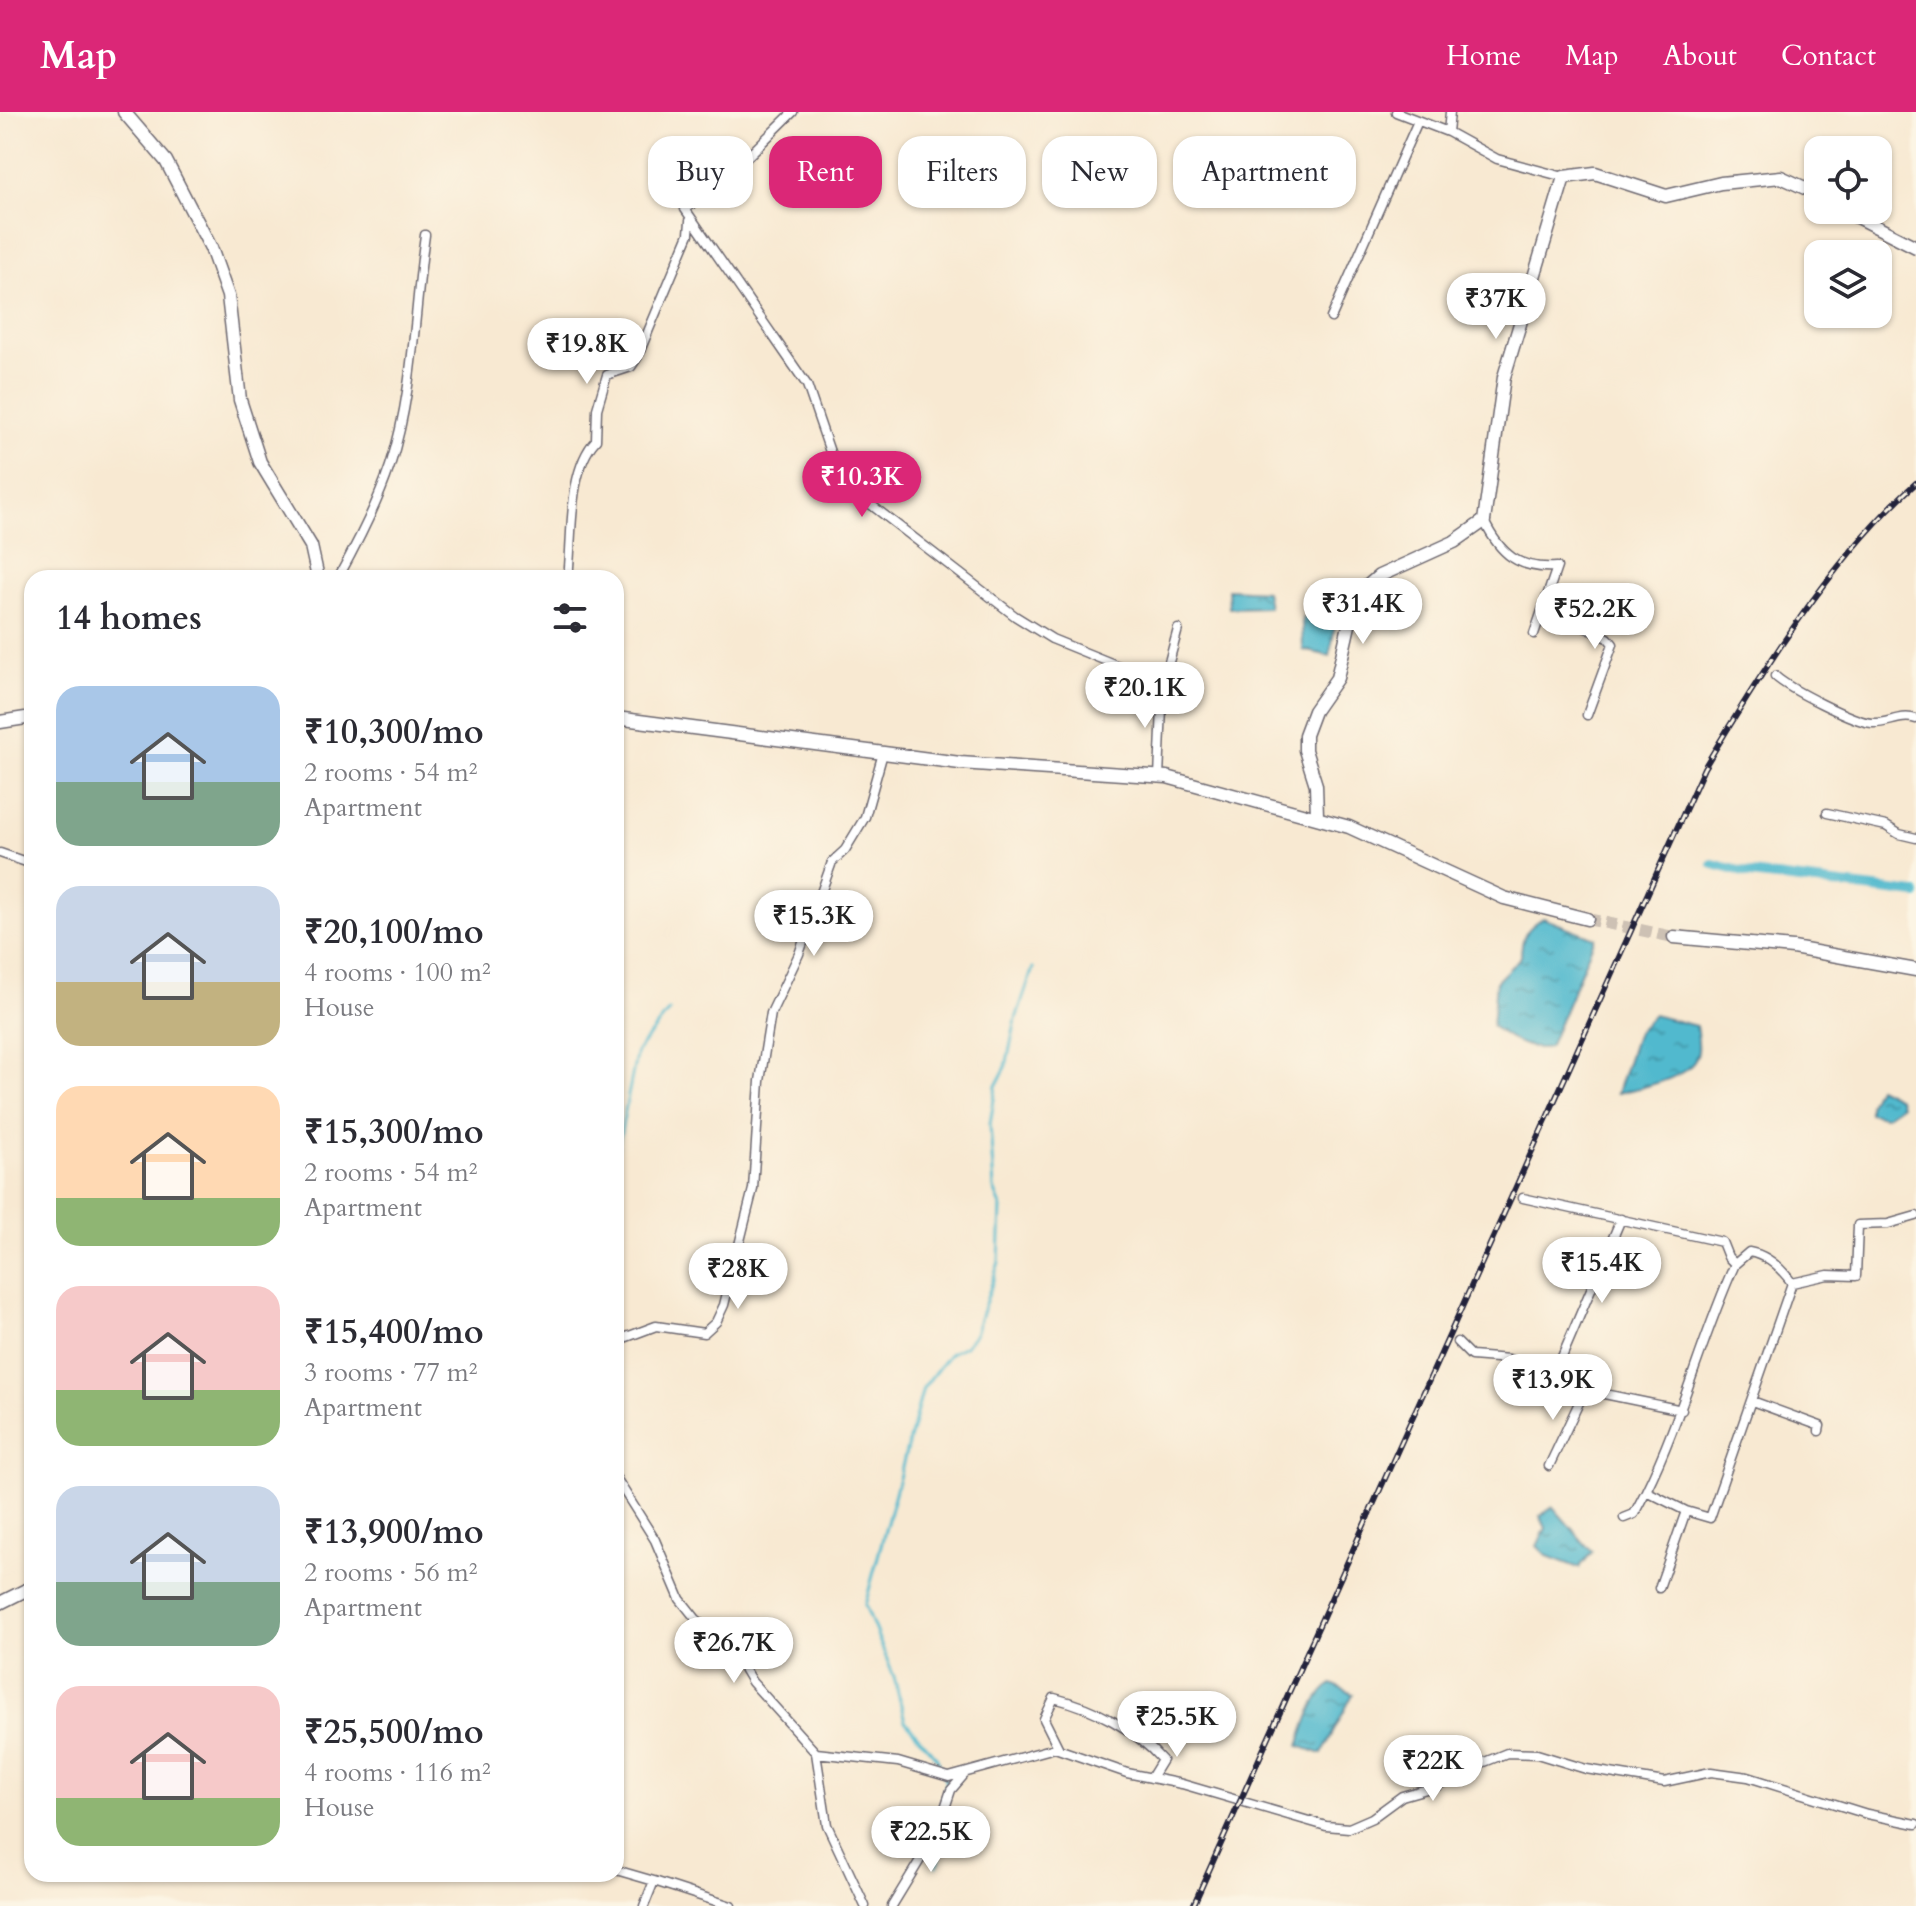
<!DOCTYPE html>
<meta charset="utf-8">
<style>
:root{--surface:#fff;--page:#f7f7f7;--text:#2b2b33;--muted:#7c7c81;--accent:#db2777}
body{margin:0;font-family:Cardo,serif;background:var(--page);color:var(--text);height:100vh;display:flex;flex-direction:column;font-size:30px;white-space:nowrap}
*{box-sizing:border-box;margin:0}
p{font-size:26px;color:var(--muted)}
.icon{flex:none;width:44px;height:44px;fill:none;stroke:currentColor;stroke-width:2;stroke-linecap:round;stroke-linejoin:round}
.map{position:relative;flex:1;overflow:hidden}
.panel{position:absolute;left:24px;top:458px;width:600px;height:1312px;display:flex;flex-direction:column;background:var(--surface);border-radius:24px;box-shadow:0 2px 6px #0004}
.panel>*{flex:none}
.hud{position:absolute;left:648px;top:24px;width:760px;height:72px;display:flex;gap:16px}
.tools{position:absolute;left:1804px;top:24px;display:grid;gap:16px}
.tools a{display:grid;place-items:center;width:88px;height:88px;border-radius:16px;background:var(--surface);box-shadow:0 2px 6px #0004;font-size:40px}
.price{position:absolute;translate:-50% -68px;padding:0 18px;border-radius:28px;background:#fff;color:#222;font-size:26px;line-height:52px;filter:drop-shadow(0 2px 4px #0008)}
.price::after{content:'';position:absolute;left:50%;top:48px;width:24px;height:18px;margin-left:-12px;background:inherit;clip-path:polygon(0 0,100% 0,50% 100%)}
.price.on{background:var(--accent);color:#fff}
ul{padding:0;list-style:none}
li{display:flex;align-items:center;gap:24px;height:200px;padding:0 32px}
li span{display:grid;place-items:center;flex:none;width:224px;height:160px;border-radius:24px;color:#555}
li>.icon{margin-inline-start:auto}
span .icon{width:96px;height:96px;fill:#fffc;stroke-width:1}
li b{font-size:34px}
h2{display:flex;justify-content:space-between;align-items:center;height:96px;padding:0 32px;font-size:34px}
.pill{padding:0 28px;border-radius:24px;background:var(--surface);box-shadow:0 2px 6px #0004;font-size:28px;line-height:72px}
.pill.on{background:var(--accent);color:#fff}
header{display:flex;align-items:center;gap:48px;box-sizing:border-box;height:112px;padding:0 40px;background:var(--accent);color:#fff}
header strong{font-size:38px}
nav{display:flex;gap:44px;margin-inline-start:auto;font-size:28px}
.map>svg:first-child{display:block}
</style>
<header>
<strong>Map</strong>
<nav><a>Home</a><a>Map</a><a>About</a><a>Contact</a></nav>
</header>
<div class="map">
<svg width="1916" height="1794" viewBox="0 0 1916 1794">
<defs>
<pattern id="water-ripples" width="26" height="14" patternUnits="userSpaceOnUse" patternTransform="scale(2)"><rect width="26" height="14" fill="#51b9ce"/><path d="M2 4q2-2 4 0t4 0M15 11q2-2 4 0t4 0" fill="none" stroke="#4396a8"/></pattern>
</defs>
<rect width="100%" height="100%" fill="#fcf5e5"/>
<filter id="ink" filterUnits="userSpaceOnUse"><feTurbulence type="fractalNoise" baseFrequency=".0125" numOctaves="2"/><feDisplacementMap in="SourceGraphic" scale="16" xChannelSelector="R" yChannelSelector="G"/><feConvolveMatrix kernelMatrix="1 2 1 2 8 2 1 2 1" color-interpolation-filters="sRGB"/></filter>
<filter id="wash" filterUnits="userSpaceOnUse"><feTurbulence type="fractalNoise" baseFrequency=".006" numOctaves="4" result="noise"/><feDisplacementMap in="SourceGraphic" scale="32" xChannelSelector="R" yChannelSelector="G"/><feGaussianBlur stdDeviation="1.8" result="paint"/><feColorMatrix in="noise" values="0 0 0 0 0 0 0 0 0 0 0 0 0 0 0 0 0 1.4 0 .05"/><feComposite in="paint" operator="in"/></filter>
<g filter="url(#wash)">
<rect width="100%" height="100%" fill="#f8e9d2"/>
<path fill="url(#water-ripples)" stroke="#3a6e84" stroke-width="2" d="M1228,477L1266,479L1269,495L1229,496Z
M1302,505L1335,512L1330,544L1303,538Z
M1543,806L1595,826L1549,935C1529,940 1508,926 1492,914L1496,870L1521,845C1521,825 1526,816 1543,806Z
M1653,903L1696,914C1697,922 1699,931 1698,939C1696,966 1639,976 1617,981L1637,920Z
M1877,975L1899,986L1901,993L1885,1004L1869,1001V992Z
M1553,1395L1592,1440L1579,1456L1547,1444L1537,1434L1546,1416L1540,1404Z
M1332,1572L1353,1582L1322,1642L1299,1634C1306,1615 1313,1583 1332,1572Z"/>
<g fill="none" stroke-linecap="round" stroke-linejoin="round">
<path stroke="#51b9ce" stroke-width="3" d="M616,1044L637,939L669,899
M939,1704L946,1670L937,1646L905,1609L894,1565L865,1493L923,1276L950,1241L965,1234L975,1222L999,1150L1001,1094L994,1077L990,1012L996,974L1006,955L1016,907L1033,856
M937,1754L945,1719L942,1711"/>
<path stroke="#51b9ce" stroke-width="10" d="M1713,752L1751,762L1916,782"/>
</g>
</g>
<g filter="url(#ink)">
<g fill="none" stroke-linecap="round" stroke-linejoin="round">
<path stroke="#cdc1b4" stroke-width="12" stroke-dasharray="12 6" stroke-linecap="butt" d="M1587,807L1674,825"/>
<g stroke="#6d6870" stroke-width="11">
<path id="street" d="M793,0L721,71L685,97L807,273L830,340L852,378L1015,504L1052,527L1163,572
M1396,0L1448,20L1497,47L1564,65
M1448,20L1450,0
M1331,206L1418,9
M1484,409C1500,442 1519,458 1557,455L1534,522
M338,466C358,430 377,393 390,354C414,280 414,200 425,123
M568,466C573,424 567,359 596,328L597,297L607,263L631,255L637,246L689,122L690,109
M1544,496L1608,526L1613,532L1587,603
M1775,564C1789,577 1854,610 1872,611C1888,612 1900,602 1916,607
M1159,665L1163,572L1178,517
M1827,701L1886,714L1899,722L1916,726
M0,741L32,752
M1523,1086L1722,1130L1728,1145L1735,1152L1749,1140C1767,1143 1781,1156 1792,1171L1828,1163L1856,1164L1858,1113L1888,1112L1916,1104
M616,1229L656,1214L704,1221L716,1210L724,1193L753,1077L760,969L771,901L799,842L832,750L845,738L865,705L883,641
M1457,1230L1471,1244L1509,1247L1585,1278L1682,1298
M1553,1266L1621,1107
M1752,1289L1820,1314L1819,1319
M1549,1354L1585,1278
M616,1366L655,1428L680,1487L696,1507L730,1533L752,1570L816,1641L898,1650L949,1665L1055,1636L1127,1661L1182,1672L1326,1714L1349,1716L1372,1706L1402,1684L1437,1674L1462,1659L1507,1641L1537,1642L1586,1657L1664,1670L1711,1660L1748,1665L1867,1702L1916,1712
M1686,1399L1710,1406L1792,1171
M1624,1406L1634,1402L1646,1379
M1659,1476L1686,1399L1646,1379C1682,1306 1701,1227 1735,1152
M1059,1637L1044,1607L1054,1586C1094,1596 1135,1617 1162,1648L1151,1666
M816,1641L827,1713L865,1794
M616,1758L654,1769
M644,1794L654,1769L731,1794
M892,1794L937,1720L951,1678L964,1663"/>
</g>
<g stroke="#6d6870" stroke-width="15">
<path id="secondary" d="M124,0L166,49L211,136L228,184L240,288L260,350L311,434L318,466
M1843,98L1916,135
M616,606L960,651L1167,665L1349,715L1504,786L1587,807
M0,610L32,605
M1317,704L1316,673L1305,638V623L1314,599L1337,566L1350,509L1364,477L1379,464L1454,430L1484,409L1504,265L1564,65L1595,61L1666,84L1721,71L1781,65L1818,82
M1674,825L1793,836L1916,858
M0,1491L32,1475"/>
</g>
<use href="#street" stroke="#fff" stroke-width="8"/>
<use href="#secondary" stroke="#fff" stroke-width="12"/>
<g stroke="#22223b" stroke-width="6">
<path id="rail" d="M1193,1794L1704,656C1761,561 1833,445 1916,371"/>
</g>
<use href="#rail" stroke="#fcf5e5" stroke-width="3" stroke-dasharray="9" stroke-linecap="butt"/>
</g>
</g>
</svg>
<div class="tools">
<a><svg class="icon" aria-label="locate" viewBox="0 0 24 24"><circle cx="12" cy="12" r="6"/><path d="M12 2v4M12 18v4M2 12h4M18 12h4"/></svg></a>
<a><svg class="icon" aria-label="layers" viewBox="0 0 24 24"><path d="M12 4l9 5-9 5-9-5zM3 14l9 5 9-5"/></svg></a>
</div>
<b class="price" style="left:1496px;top:229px">₹37K</b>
<b class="price" style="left:587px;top:274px">₹19.8K</b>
<b class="price on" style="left:862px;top:407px">₹10.3K</b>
<b class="price" style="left:1363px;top:534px">₹31.4K</b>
<b class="price" style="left:1595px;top:539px">₹52.2K</b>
<b class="price" style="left:1145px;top:618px">₹20.1K</b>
<b class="price" style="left:814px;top:846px">₹15.3K</b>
<b class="price" style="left:1602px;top:1193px">₹15.4K</b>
<b class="price" style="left:738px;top:1199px">₹28K</b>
<b class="price" style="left:1553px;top:1310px">₹13.9K</b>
<b class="price" style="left:734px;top:1573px">₹26.7K</b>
<b class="price" style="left:1177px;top:1647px">₹25.5K</b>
<b class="price" style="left:1433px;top:1691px">₹22K</b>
<b class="price" style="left:931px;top:1762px">₹22.5K</b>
<div class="hud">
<a class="pill">Buy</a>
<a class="pill on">Rent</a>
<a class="pill">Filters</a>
<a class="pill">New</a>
<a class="pill">Apartment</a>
</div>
<section class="panel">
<h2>14 homes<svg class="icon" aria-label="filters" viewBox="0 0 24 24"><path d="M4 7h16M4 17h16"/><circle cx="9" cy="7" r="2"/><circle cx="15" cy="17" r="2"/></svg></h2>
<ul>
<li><span style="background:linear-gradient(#a9c7e8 60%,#7fa58c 0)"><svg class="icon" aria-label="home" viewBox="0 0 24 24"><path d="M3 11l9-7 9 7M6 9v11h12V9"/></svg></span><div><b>₹10,300/mo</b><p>2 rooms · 54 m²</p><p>Apartment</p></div></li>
<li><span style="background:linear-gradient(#c9d6e8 60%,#c2b280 0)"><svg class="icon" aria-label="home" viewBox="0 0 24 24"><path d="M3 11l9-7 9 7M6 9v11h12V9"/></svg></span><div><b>₹20,100/mo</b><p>4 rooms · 100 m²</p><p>House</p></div></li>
<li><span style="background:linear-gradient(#ffd9b3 70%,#8fb573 0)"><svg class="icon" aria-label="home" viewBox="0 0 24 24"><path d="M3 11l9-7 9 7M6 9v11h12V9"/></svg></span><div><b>₹15,300/mo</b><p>2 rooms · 54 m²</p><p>Apartment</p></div></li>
<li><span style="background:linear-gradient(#f6c9c9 65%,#8fb573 0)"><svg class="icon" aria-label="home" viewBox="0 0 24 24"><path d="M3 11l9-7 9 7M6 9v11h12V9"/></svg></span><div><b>₹15,400/mo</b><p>3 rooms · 77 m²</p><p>Apartment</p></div></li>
<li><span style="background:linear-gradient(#c9d6e8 60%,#7fa58c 0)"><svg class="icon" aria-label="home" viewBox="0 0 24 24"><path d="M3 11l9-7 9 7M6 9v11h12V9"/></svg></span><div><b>₹13,900/mo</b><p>2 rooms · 56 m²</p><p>Apartment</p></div></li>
<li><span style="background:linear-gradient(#f6c9c9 70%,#8fb573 0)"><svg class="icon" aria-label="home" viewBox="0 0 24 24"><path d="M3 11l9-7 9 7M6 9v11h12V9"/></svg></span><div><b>₹25,500/mo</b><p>4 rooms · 116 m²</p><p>House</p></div></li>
</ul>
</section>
</div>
